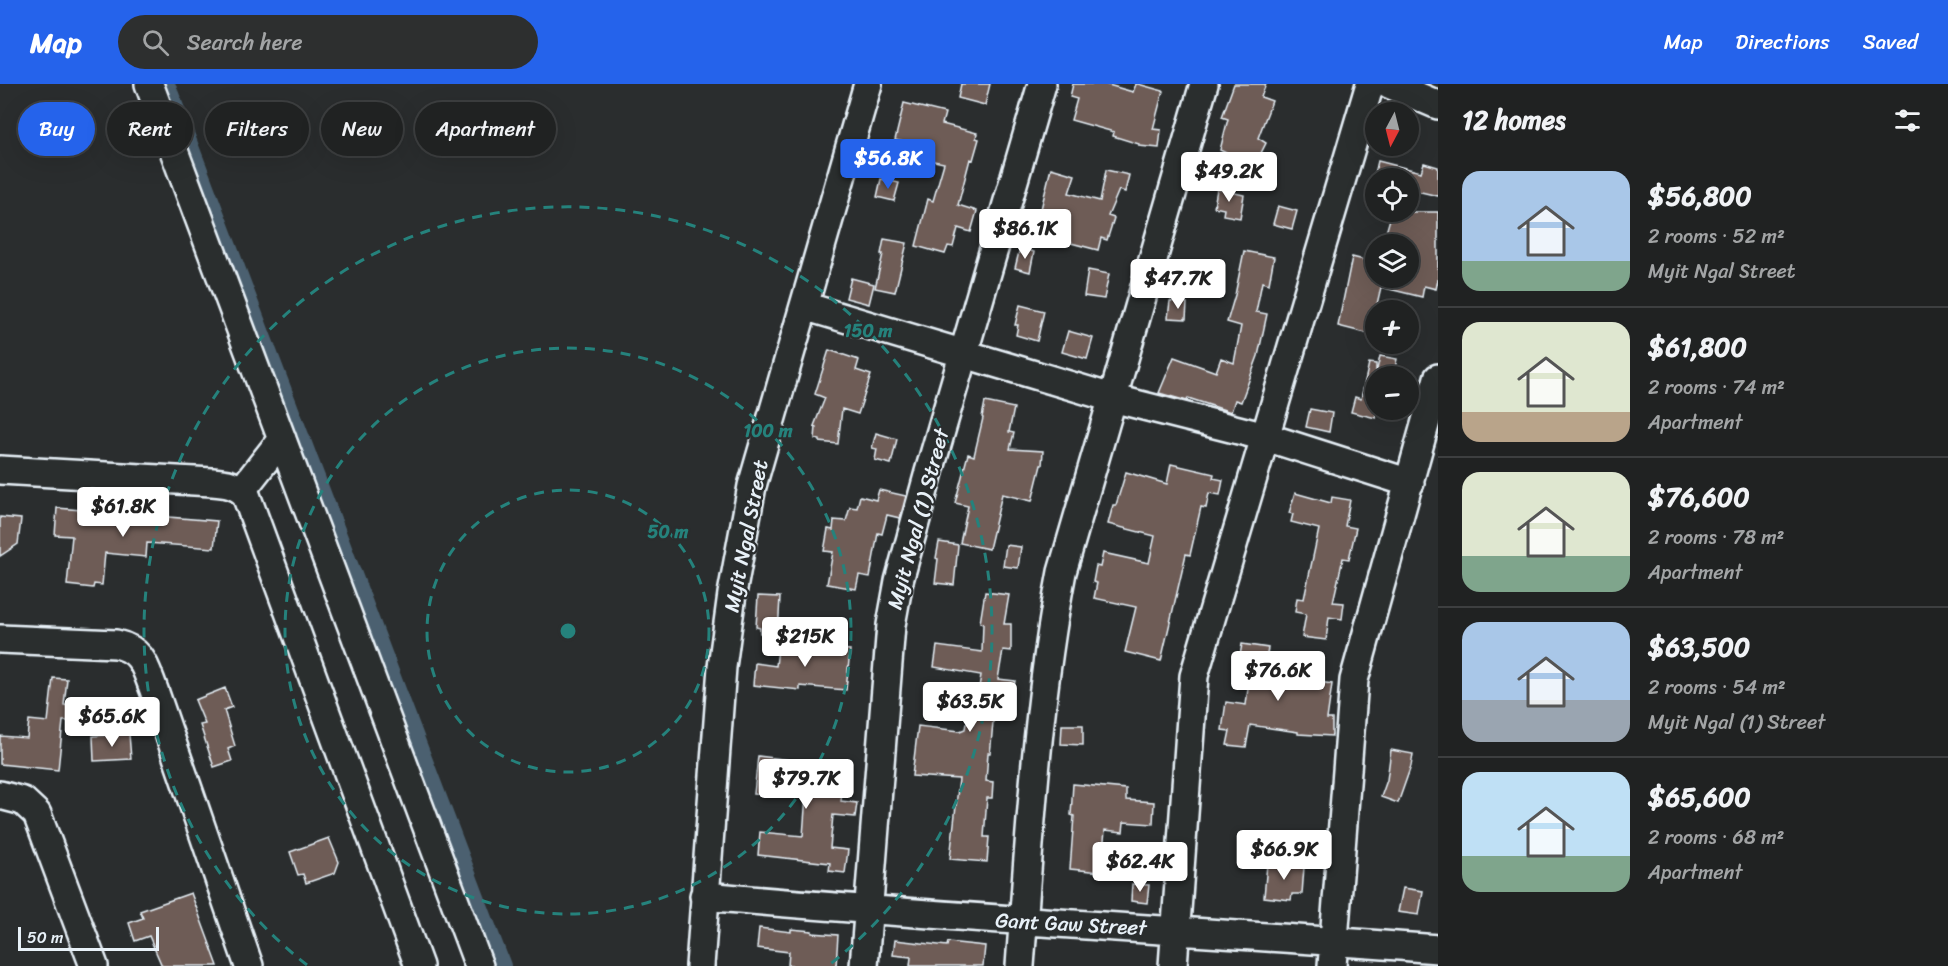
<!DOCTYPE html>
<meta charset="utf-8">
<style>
:root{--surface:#202222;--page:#2d2f2f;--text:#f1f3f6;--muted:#a2a4a5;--line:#3d3f40;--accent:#2563eb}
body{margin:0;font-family:Sriracha,sans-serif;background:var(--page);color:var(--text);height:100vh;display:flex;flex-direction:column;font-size:22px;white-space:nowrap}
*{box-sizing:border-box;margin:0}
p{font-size:20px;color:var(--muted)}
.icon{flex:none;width:33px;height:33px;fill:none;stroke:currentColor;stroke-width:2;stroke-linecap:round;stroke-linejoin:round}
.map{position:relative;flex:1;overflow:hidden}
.sheet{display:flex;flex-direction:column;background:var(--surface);width:510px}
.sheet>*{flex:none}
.hud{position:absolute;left:18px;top:18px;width:570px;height:54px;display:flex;gap:12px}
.needle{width:39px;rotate:187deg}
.buttons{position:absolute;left:1365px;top:18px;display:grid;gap:12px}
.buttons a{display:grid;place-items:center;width:54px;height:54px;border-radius:50%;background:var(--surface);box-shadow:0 6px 24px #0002,0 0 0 2px var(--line);font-size:30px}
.scale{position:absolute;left:18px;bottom:15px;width:141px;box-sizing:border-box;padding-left:6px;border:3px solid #e8f1f8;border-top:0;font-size:16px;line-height:21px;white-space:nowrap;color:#e8f1f8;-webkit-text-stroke:4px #2a2d2e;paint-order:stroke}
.price{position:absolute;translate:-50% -51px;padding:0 14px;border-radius:6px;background:#fff;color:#222;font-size:20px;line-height:39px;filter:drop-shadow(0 2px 3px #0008)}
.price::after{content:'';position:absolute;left:50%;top:36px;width:18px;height:14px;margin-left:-9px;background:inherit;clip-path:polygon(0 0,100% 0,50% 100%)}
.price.current{background:var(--accent);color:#fff}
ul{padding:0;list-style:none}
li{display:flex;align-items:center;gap:18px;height:150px;padding:0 24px}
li+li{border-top:2px solid var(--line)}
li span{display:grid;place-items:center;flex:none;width:168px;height:120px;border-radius:18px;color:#555}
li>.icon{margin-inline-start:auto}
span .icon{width:72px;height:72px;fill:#fffc;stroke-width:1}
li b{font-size:26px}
h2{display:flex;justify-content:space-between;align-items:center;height:72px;padding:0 24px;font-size:26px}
.pill{padding:0 21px;border-radius:27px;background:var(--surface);box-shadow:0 6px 24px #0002,0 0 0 2px var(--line);font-size:21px;line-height:54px}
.pill.current{background:var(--accent);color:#fff}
header{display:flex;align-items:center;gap:36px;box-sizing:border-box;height:84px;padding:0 30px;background:var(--accent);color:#fff}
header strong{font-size:28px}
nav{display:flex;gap:33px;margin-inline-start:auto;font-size:21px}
.search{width:420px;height:54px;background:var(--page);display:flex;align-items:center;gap:15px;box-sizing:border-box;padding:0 21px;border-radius:33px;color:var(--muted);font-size:22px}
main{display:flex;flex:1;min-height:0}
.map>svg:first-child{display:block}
</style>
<header>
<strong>Map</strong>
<div class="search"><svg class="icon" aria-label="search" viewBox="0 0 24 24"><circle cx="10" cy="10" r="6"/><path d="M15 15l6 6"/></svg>Search here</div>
<nav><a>Map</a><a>Directions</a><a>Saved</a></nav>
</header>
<main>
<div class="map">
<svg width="1438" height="882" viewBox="0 0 1438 882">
<rect width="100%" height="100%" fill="#2a2d2e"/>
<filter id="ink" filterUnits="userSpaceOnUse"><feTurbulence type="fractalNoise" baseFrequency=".0167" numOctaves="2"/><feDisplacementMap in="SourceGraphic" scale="12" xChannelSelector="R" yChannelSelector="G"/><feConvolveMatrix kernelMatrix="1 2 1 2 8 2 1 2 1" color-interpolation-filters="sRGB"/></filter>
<g filter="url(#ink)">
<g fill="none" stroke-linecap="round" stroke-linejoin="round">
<path stroke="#4c616f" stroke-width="20" d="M165,0L501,882"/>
</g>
<path fill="#6e5c57" stroke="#e8f1f8" stroke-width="1.5" d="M961,0H990L985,21L958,14Z
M1073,0H1105L1133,8L1136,0H1138L1163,7L1153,45L1161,46L1159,64L1139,62V60L1113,52L1114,48L1071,36L1077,15L1070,13Z
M1234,0H1266L1261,13L1272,17L1258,54L1266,59L1254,83L1220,66L1228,35L1222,33Z
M904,19L945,29L942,40L977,49L976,54L979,55L973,76L970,75L958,121L977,127L971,148L958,144L953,163L948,162L945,170L916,162L928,115L933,117L944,79L919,74L922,62L895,56Z
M1208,76L1230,81L1225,100L1204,96Z
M1378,77L1421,88L1424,79L1438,83V112L1408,105V94H1374Z
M1051,84L1075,91L1069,109L1100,117L1106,86L1129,91L1125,108L1119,106L1108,132L1114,134L1107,156L1101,154L1098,166L1040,151L1044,134H1041L1043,125H1041Z
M881,95L899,99L894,117L877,113Z
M1217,105L1244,111L1240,134L1223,131L1224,125L1214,123Z
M1278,122L1297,127L1292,145L1273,140Z
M1392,128H1438V196L1436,205L1424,202L1422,213L1381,203L1370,250L1338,242L1352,173L1376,179V194H1408V158L1385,152Z
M884,155L907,159L895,208L875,204L883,170H881Z
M1020,164L1034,168L1030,188L1015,184Z
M1244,167L1274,173L1269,200L1262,198L1256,228L1267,230L1258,272L1241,318L1235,316L1231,328L1188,314L1187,317L1159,309L1174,273L1216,288L1221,274L1234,279L1241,242L1227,238L1235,211Z
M1088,186L1109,190L1104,215L1084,212Z
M851,194L874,200L869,220L846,214Z
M1170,217L1187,219L1186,235L1168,234Z
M1020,221L1044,227L1037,257L1016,251L1018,241H1015Z
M1068,247L1093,254L1087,275L1062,268Z
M829,266L859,276L856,286L871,291L858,330L842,325L838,360L820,358V356L815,355L816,343L814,342L825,314L815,310Z
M1380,272L1397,275L1393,292H1376V334L1351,328L1355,313L1361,315L1369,279L1376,280V290Z
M985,318L1014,324L1009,348L1014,349L1010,365L1043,367L1042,381H1041L1032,417L1002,410L989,465L960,459L968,422L955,419L968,370L974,372L983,334L982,333Z
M1310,325L1332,329L1329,348L1306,343Z
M876,349L897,355L891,380L875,376L877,365L872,364Z
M1171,380L1214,390L1213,394L1223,396L1220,411L1209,409L1206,424L1201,423L1190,471L1186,470L1161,577L1125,568L1136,523L1094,514L1097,499L1093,498L1096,482L1100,483L1103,469L1149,479L1155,452L1108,440L1113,421H1116L1126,388L1167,400Z
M879,406L906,412L900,434L887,431L882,450L878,449L870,493L859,491L856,505L827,500L833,468L824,467L828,445L833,446L834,436L846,437L850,423L857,424L860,412L876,416Z
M1295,409L1331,419L1332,413L1350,416L1345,442L1356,444L1349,475L1343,474L1333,518L1344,519L1342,535L1329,533L1326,556L1302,553L1306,530L1295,528L1297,514L1304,515L1319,445L1291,438L1293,430L1289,429Z
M57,424L217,437L214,464L147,459L146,473L105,469L102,501L94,500L93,504L67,501L72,452L55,451Z
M0,433L21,435L18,460L0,472Z
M939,458L958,461L954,501L935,499L938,475L936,474Z
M1006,461L1021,463L1018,484L1003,482Z
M985,508L1009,511L1004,540H1011V567L1003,566L998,595L1015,597L1011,617L995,615L991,661L990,669H988L986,697L993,698L992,714H987L984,753H989L987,778L950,775L959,695L912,692L918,642L960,647L965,645L966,639L973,640L981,591L934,583L937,562L982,568L983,540L980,539Z
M758,512L780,513L778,550L760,549V544L756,543Z
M779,556L805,559L804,562L850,566L846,606L800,602V606L753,601L755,579L776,582Z
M1242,560L1268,564L1264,588L1319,596V598L1332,600L1327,635H1332V652L1298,650V648L1250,641L1246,663L1227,661L1230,647L1222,646L1226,618L1246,621L1251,579L1239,577Z
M53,594L67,595L64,621L69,622L68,637H63L58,686L0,680V652L27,654L29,636L48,638Z
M225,604L232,623L224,626L235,662L228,665L232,677L214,683L200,641L205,640L195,616Z
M1062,641H1083V661L1061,660Z
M129,650L131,675L94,677L93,652Z
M1391,666L1413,670L1411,682L1398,719L1381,713L1387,696Z
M758,672L839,682L838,692H844L841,717L857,719L855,733L833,731L830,764L848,766L845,789L829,787L830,779L758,771L760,748L803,752L806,711L771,708V711L754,710Z
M1073,700L1126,705V716L1154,718L1153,740L1124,738L1123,748L1105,746L1101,788L1070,785L1074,732L1071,731Z
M329,754L339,778L335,789L306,799L303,790L298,791L290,768Z
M1267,780L1304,783L1302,810H1292L1291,816L1264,813Z
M1132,800L1149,801L1147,819L1131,817Z
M1403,804L1423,807L1419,831L1398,828Z
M191,809L218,882H162L149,852L135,857L129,839L143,834L140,827Z
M759,844L791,848V845L812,847V849L838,851L836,882H788L789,868L757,864Z
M895,856L947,862L948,858L985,862L983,882H910L911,873L893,871Z"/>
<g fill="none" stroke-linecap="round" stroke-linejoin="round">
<g stroke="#e8f1f8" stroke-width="32">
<path id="minor" d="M149,0L479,882
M1389,0L1438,21
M804,222L1112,314L1266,353L1410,399
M0,386L212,398C224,399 238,400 246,411L419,882
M242,406L282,355
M0,555L116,560C143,566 145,583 154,606L249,882
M0,711L23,717L37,730L94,882
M704,812C948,834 1193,847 1438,865
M700,882L722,583L732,510L752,402L868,0
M864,882L891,541L899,497L929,388L1042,0
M1020,882C1030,750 1037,618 1062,488L1204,0
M1173,882L1194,592L1370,0
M1332,882L1354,596L1438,294"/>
</g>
<use href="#minor" stroke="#2a2d2e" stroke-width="27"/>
</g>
</g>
<g fill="none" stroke="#25827c" stroke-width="3" stroke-dasharray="10 8">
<circle cx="568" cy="547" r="141"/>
<circle cx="568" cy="547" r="283"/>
<path d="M307 881A424 424 0 1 1 829 881"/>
</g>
<g text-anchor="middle" stroke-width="4.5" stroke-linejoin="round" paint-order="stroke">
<g font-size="21" fill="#e8f1f8" stroke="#2a2d2e">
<text transform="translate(918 435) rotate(-75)" y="7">Myit Ngal (1) Street</text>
<text transform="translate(746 452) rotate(-79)" y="7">Myit Ngal Street</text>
<text transform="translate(1071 840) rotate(3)" y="7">Gant Gaw Street</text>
</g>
</g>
<circle cx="568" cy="547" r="9" fill="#25827c" stroke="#2a2d2e" stroke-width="3"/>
<g font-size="18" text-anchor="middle" font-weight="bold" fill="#25827c" stroke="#2a2d2e" stroke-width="4.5" stroke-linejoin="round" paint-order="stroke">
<text x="868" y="253">150 m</text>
<text x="768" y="353">100 m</text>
<text x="668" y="454">50 m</text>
</g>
</svg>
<div class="buttons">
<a><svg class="needle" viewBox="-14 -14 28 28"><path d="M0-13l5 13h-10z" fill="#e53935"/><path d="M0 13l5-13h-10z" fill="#a2a4a5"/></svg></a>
<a><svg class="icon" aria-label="locate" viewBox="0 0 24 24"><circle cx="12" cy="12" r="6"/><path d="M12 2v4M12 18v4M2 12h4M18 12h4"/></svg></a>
<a><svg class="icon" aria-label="layers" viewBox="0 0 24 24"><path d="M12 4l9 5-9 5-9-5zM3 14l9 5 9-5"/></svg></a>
<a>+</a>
<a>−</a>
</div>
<div class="scale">50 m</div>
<b class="price current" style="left:888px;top:106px">$56.8K</b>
<b class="price" style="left:1229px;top:119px">$49.2K</b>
<b class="price" style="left:1025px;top:176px">$86.1K</b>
<b class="price" style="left:1178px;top:226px">$47.7K</b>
<b class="price" style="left:123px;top:454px">$61.8K</b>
<b class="price" style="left:805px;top:584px">$215K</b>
<b class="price" style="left:1278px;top:618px">$76.6K</b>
<b class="price" style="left:970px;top:649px">$63.5K</b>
<b class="price" style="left:112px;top:664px">$65.6K</b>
<b class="price" style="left:806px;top:726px">$79.7K</b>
<b class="price" style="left:1284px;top:797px">$66.9K</b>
<b class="price" style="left:1140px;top:809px">$62.4K</b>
<div class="hud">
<a class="pill current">Buy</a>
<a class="pill">Rent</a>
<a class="pill">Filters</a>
<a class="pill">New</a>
<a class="pill">Apartment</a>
</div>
</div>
<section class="sheet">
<h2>12 homes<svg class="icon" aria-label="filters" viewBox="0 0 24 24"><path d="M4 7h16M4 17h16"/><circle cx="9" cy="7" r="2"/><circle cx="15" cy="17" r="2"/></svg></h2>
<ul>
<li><span style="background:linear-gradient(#a9c7e8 75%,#7fa58c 0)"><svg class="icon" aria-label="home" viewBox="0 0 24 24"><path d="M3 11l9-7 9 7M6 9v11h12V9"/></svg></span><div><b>$56,800</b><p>2 rooms · 52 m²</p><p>Myit Ngal Street</p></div></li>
<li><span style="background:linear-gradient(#dfe7d0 75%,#b9a48a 0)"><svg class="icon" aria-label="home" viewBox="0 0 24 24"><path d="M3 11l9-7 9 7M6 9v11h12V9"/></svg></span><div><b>$61,800</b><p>2 rooms · 74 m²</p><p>Apartment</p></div></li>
<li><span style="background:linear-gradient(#dfe7d0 70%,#7fa58c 0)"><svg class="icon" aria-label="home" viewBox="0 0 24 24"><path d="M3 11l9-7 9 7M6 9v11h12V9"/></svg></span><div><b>$76,600</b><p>2 rooms · 78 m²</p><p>Apartment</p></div></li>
<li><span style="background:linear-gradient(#a9c7e8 65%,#9aa5b1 0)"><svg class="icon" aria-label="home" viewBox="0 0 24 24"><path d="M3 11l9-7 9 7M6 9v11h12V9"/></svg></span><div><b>$63,500</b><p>2 rooms · 54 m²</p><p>Myit Ngal (1) Street</p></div></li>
<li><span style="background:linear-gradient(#bfe0f5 70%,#7fa58c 0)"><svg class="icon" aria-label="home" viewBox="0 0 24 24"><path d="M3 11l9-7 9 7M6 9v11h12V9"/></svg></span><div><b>$65,600</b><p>2 rooms · 68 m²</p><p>Apartment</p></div></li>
</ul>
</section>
</main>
